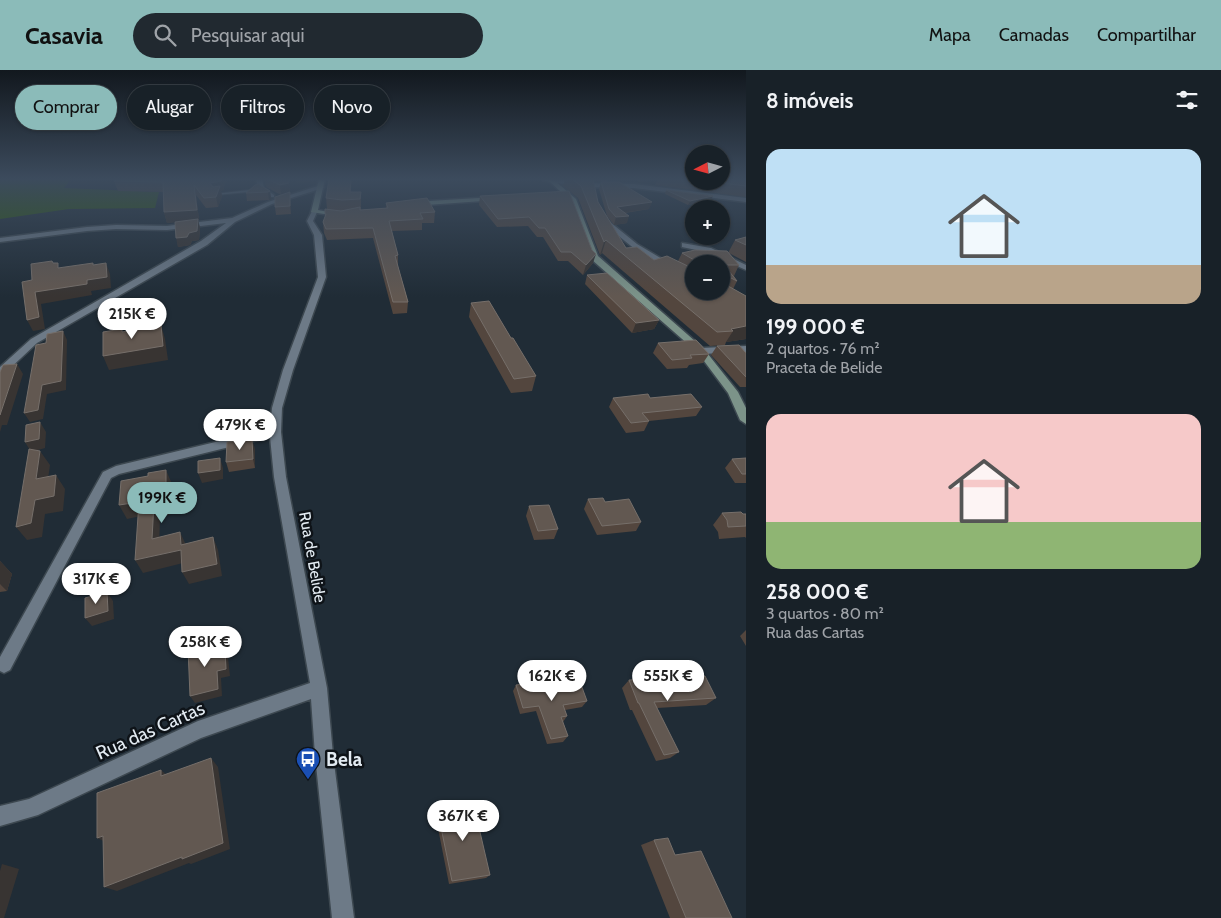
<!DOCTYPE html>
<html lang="pt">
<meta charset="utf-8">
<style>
:root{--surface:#182128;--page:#212930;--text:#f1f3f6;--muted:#9fa3a8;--line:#363e45;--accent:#8bbbb9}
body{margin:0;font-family:Cabin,sans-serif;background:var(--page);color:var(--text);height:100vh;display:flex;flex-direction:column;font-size:19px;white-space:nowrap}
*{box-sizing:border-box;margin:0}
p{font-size:16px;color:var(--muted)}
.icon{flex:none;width:28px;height:28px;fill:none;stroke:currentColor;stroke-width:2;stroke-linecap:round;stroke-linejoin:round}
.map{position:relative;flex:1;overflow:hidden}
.side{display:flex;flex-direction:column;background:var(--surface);width:475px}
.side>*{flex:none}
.hud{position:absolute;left:15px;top:15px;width:475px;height:45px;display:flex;gap:10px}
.needle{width:32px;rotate:264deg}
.fabs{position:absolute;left:685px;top:75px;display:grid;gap:10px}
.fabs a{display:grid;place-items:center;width:45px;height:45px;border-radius:50%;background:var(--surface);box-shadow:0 1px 4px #0004,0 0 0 1px var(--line);font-size:25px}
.price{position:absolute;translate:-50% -42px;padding:0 11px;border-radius:18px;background:#fff;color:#222;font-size:16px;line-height:32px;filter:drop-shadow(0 1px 2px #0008)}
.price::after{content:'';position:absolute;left:50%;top:30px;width:15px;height:11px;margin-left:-8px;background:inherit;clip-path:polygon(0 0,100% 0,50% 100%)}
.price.active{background:var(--accent);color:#111}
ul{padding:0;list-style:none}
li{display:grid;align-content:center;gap:10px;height:265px;padding:0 20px}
li span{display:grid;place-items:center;height:155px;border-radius:15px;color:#555}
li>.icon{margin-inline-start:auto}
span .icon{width:90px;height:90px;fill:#fffc;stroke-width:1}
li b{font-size:21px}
h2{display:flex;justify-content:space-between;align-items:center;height:60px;padding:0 20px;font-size:21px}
.chip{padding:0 18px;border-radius:22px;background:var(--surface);box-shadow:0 1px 4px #0004,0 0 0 1px var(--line);font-size:18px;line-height:45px}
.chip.active{background:var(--accent);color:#111}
header{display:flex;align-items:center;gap:30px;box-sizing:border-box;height:70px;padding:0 25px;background:var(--accent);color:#111}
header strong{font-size:24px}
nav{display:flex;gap:28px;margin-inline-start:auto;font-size:18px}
.search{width:350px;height:45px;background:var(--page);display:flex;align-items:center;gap:12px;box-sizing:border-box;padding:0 18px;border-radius:28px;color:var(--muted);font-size:19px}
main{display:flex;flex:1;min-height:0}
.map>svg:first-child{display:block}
</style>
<header>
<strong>Casavia</strong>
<div class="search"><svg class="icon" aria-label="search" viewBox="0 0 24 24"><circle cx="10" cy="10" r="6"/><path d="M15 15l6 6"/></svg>Pesquisar aqui</div>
<nav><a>Mapa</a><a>Camadas</a><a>Compartilhar</a></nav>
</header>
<main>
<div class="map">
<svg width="746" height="848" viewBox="0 0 746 848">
<rect width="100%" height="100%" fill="#202c36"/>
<path fill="#2f5907" d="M0,109H71L64,118L159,122L155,138L69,139L0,149Z"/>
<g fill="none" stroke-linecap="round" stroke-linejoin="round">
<g stroke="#3d4850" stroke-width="2">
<path id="lane" d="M258,119L260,121L216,125L214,124Z"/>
</g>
<g stroke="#3d4850" stroke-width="3">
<path id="street" d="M256,109H262L264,118L274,125V127H270L259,120Z
M552,109L586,113L634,114L746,128V132L634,118L586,117L550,112Z
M321,115L324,117L323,118L272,134L235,152L207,175L37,273L4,304L0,305V297L31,269L201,171L226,153L167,160L116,159L87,161L0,172V168L87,157L116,155L167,156L232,148L268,132Z
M312,141L317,142L313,151L322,165L326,207L293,300L282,338L281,362L286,407L327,618L333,685L354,848H332L315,685L311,629L201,668L38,745L0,756V736L29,729L198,651L310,613L274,407L270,367L119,404L111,408L10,600L4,603L0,601V587L103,402L116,396L270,359L272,338L283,300L318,207L314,165L307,151Z
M601,148H605L637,174L694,208V213C663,203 624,172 601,150Z
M682,173L711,178L746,195V200L706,182L682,177Z
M746,276V282L701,284L696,281L701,278Z"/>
</g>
<g stroke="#3d4850" stroke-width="3">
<path id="secondary" d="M319,109H325L318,140L344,145V147L311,142Z
M540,109L554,110L576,129L598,186L704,279L738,322L746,338V354L740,350L728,323L698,283L591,189L571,131L550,112Z
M495,127L498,129L497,130L412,136L409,134L412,132Z"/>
</g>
<use href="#lane" fill="#6d7a87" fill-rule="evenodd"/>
<use href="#street" fill="#6d7a87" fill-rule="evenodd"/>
<use href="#secondary" fill="#7c9389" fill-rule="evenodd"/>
</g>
<path fill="#53463e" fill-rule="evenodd" d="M117,109H226L223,121H221L222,126L218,137L206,138L196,125L199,150H198L200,158L199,170L192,171L190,175L178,177L175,152L167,153L164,142V122L118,121L114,111Z
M264,109H289L291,144L276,145L275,137L281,125L266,117Z
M565,109H608L606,112L593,111L598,132L626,178L654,190L678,191L682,183H728L735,170L746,167V192L729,183L739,195L734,206L737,211L733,219L746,269L726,272L725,275L710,276L602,183L600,185L578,128L563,116ZM694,194H721V221H694Z
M637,109H656L640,112L637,110Z
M658,109H694V111H721L746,109V127L655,115Z
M601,112L649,139L625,143L627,153L614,155L607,146L599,119Z
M666,120L711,130L688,135L665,124Z
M270,121L271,129L269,130L247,131L246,123Z
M569,121L593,193L583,205L568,191H558L543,167H537L528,156L497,157L479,135L480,126Z
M351,122H361V140L386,138V133L435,142L434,153H422V160L392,161L398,185V196L408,232L407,243L393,244L373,168L327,170L324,163L323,152L325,147V144L327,139L326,128Z
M587,205L659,250L654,259L632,263L585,214Z
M471,233L536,306L532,321L511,323L469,247Z
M658,273L709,284L703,293L689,295L687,298L667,299L653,283Z
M717,276L746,283V317H740L711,285Z
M613,328H650L702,337L696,346L649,351L644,361L626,363L609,337Z
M255,379V398L229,402L226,392Z
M746,388V413H735L725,398L732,389Z
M588,429L605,432L641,452L636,461L597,465L584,439Z
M529,436L558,459L554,469L534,470L526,446Z
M722,443L746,444V468L745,467L719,469L718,462L713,455Z
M0,491L12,504L7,521L0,522Z
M746,560V576L740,566Z
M629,610L716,628L706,635L657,638L679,682L670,688L656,691L632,640H630L622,618Z
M516,615H531L587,631L582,637L565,640L567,646L563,652L568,666L563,672L547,674L536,641L520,644L513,621Z
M437,738L490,805L486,808L449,814L435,743Z
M654,770L675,785L732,848H670L641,775Z"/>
<path fill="#383432" d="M222,109H226L223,121H221L222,126L218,137L216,127L210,113Z
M289,109L291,144L290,136L281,125L280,115Z
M297,109H316L315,111L297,113Z
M351,109H352L350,129V122Z
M641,109H656L640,112Z
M194,115L196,125L199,150H198L200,158L199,170L192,171L190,175L178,177L176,168L198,150L167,153L164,142Z
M270,121L271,129L269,130L268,122Z
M713,126L711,130L688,135L690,131Z
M652,132L649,139L614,144L617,137Z
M629,146L627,153L614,155L616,147Z
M606,170L602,183L600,185L604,172Z
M596,184L593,193L583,205L586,195Z
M106,193L110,204L111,218L91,221L92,225L41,234L45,259L33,261L27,250L35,222L87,210Z
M659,250L654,259L632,263L636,253Z
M161,255L165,269L168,290L109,300L103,286Z
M746,256V269L726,272L733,261L731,259Z
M63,261L67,270L66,320L47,324L43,349L30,352L24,343L42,315Z
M17,294L23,304L7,355H2L0,362V345Z
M40,352L46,362L45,378L31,382L25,372Z
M252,369L255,379V398L253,389Z
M40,381L50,395L46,423L36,409Z
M220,388L223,398V409L202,413L198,403Z
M166,400L172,414V444L160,446L159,482L152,469L154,433Z
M56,405L65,419L63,441L45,444L42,467L27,470L16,457L35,430Z
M139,432L146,445L127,449L119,435Z
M180,462L186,475H181Z
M213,467L218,480L222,506L189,514L182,502Z
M181,480L187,492L143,503L135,490Z
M0,491L12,504L7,521L0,514Z
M107,522L113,531L114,549L92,556L85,548Z
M214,572L218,580L219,590L215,582Z
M225,579L228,587L230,606L221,608L222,626L195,633L190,626L217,601Z
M211,688L218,697L230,779L191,794L189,793L117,821L104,817Z
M161,700L170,708L161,706Z
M103,766L110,774L97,768Z
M2,794L19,799L4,848H0V801Z"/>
<path fill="#625851" stroke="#766f6a" d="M117,109H222L221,111L210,113L213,117L220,116L216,127L204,128L194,115L197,140L164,142L163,112L114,111Z
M267,109H289V113L280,115Z
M329,109H351L350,122H361L360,129L342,130L326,128Z
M572,109H593L598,132L626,178L637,177L654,190L667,186L694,199V221H721V212L746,226V256L731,259L733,261L717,262L606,170L604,172L581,116Z
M721,109H746V116L706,111H721Z
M601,112H619L652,132L617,137L629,146L616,147L609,139Z
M258,114L270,121L268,122L246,123L255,115Z
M666,120L713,126L690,131Z
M569,121L592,180L596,184L586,195L571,182H561L545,158H539L529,147L498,149L480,126Z
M290,122V136L275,137V127Z
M427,128L435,142L420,143L423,149L389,151L398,185L395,186L408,232H393L373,158L326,159L323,152L326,144H325V139L341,141L360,137V140L388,138L386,133Z
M198,149L197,161L189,163L187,167L176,168L175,152Z
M746,167V175L735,170Z
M695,180L727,181L739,195H724L737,211L727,206H721V194H701L682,183Z
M52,191L53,193H58V198L93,193V195L106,193L107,207L87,210V214L35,222L39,247L27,250L22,212L32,210L31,194Z
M607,203L659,250L636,253L587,205Z
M489,231L511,268H513L536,306L514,309L471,233Z
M161,255L163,276L103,286V262L122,259V262Z
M63,261L61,311L42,315L38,340L24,343L36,275L46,273L47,264Z
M696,270L709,284L690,285L692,288L672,290L658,273Z
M739,275L746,283V307L717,276Z
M17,294L0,345V302L3,295Z
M648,324L650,328L691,324L702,337L642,343L649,351L631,353L613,328Z
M40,352L39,369L25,372L26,355Z
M252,369L253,389L226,392L227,372Z
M29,379L40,381L36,409L56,405L54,426L35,430L31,453L16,457Z
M220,388V400L198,403V391Z
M746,388V404H742L732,389Z
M166,400V430L154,433L152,469L180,462L181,475L213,467L217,494L182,502L181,480L135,490L139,432L119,435L121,411L148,406V403Z
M603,428L605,432L629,429L641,452L602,456L588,429Z
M549,435L558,459L538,461L529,436Z
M741,442L743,444H746V456L728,457L727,450L722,443Z
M107,522L108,541L85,548V528Z
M214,572L215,582L225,579L226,599L217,601L218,619L190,626L188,578Z
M705,606L716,628L654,632L679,682L664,685L639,633H638L629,610Z
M579,609L587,631L563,635L567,646L561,647L568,666L551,669L539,636L523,638L516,615L530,613L531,615Z
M211,688L223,773L182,789V787L104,817L103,766L97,768V723L161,700V706Z
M473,732L490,805L452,811L437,738Z
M668,768L675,785L701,781L732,848H686L654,770Z"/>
<linearGradient id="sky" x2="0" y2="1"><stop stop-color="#12181e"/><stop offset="0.48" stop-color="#3c4b5d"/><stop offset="1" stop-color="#3c4b5d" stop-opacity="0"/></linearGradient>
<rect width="746" height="227" fill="url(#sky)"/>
<defs>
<g id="bus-pin" transform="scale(1.25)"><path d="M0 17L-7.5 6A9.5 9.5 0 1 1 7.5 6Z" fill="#1a4fb4" stroke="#0e1318"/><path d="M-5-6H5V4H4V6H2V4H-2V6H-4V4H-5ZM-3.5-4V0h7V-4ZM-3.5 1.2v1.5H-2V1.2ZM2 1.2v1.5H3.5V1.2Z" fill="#fff"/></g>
</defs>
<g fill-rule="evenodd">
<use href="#bus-pin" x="308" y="689"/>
</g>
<g text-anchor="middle" stroke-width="5" stroke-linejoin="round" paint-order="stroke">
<g font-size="16" fill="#e3ebf2" stroke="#0e1318">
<text transform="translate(313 487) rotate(80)" y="6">Rua de Belide</text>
</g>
<g font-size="19" fill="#e3ebf2" stroke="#0e1318">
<text transform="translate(150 660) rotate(-24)" y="7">Rua das Cartas</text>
</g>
<g font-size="19" font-weight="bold" fill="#e3ebf2" stroke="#0e1318" text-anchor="start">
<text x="326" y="696">Bela</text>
</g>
</g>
</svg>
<div class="fabs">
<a><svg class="needle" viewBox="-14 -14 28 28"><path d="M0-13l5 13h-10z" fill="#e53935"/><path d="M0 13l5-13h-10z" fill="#9fa3a8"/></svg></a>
<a>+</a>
<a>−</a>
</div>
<b class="price" style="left:132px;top:270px">215K €</b>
<b class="price" style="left:240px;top:381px">479K €</b>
<b class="price active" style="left:162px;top:454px">199K €</b>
<b class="price" style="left:96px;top:535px">317K €</b>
<b class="price" style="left:205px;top:598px">258K €</b>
<b class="price" style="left:552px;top:632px">162K €</b>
<b class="price" style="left:668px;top:632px">555K €</b>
<b class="price" style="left:463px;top:772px">367K €</b>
<div class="hud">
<a class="chip active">Comprar</a>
<a class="chip">Alugar</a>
<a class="chip">Filtros</a>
<a class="chip">Novo</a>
</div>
</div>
<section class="side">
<h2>8 imóveis<svg class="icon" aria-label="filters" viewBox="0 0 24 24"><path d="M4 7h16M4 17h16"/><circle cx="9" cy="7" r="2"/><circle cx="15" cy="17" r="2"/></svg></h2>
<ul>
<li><span style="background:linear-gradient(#bfe0f5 75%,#b9a48a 0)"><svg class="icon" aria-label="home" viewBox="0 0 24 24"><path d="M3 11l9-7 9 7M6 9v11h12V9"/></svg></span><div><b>199 000 €</b><p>2 quartos · 76 m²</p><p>Praceta de Belide</p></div></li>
<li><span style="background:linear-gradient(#f6c9c9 70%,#8fb573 0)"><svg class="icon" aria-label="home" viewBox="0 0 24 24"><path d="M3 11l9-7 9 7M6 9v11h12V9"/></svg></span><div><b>258 000 €</b><p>3 quartos · 80 m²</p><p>Rua das Cartas</p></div></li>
</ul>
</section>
</main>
